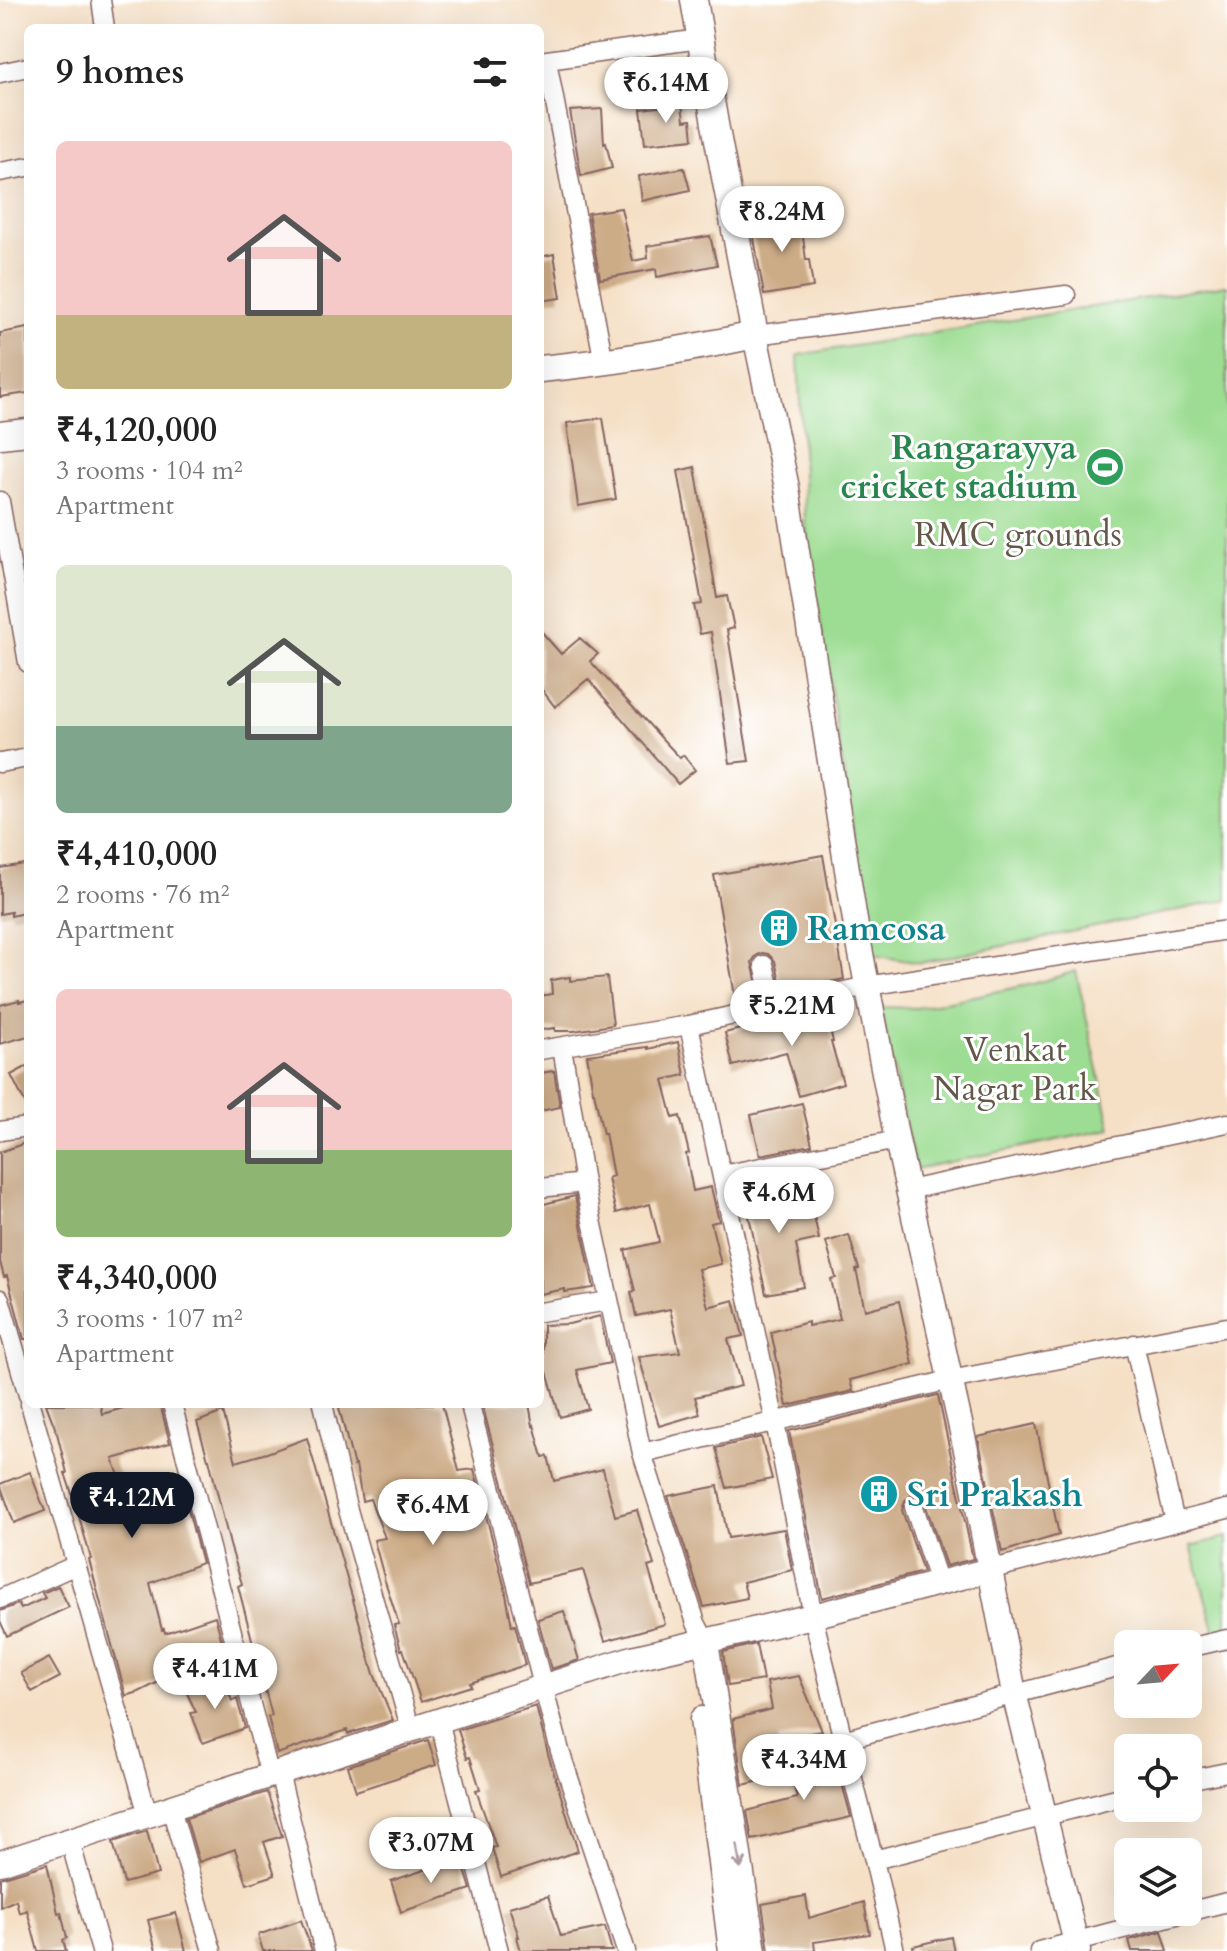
<!DOCTYPE html>
<meta charset="utf-8">
<style>
:root{--surface:#fff;--page:#f2f2f2;--text:#222;--muted:#767676;--accent:#111827}
body{margin:0;font-family:Cardo,serif;background:var(--page);color:var(--text);height:100vh;display:flex;flex-direction:column;font-size:30px;white-space:nowrap}
*{box-sizing:border-box;margin:0}
p{font-size:26px;color:var(--muted)}
.icon{flex:none;width:44px;height:44px;fill:none;stroke:currentColor;stroke-width:2;stroke-linecap:round;stroke-linejoin:round}
.map{position:relative;flex:1;overflow:hidden}
.sheet{position:absolute;left:24px;top:24px;width:520px;height:1384px;display:flex;flex-direction:column;background:var(--surface);border-radius:12px;box-shadow:0 8px 32px #0002}
.sheet>*{flex:none}
.needle{width:52px;rotate:64deg}
.fabs{position:absolute;left:1114px;top:1630px;display:grid;gap:16px}
.fabs a{display:grid;place-items:center;width:88px;height:88px;border-radius:12px;background:var(--surface);box-shadow:0 8px 32px #0002;font-size:40px}
.price{position:absolute;translate:-50% -68px;padding:0 18px;border-radius:28px;background:#fff;color:#222;font-size:26px;line-height:52px;filter:drop-shadow(0 2px 4px #0008)}
.price::after{content:'';position:absolute;left:50%;top:48px;width:24px;height:18px;margin-left:-12px;background:inherit;clip-path:polygon(0 0,100% 0,50% 100%)}
.price.active{background:var(--accent);color:#fff}
ul{padding:0;list-style:none}
li{display:grid;align-content:center;gap:16px;height:424px;padding:0 32px}
li span{display:grid;place-items:center;height:248px;border-radius:12px;color:#555}
li>.icon{margin-inline-start:auto}
span .icon{width:144px;height:144px;fill:#fffc;stroke-width:1}
li b{font-size:34px}
h2{display:flex;justify-content:space-between;align-items:center;height:96px;padding:0 32px;font-size:34px}
.map>svg:first-child{display:block}
</style>
<div class="map">
<svg width="1227" height="1951" viewBox="0 0 1227 1951">
<rect width="100%" height="100%" fill="#fff"/>
<filter id="ink" filterUnits="userSpaceOnUse"><feTurbulence type="fractalNoise" baseFrequency=".0125" numOctaves="2"/><feDisplacementMap in="SourceGraphic" scale="16" xChannelSelector="R" yChannelSelector="G"/><feConvolveMatrix kernelMatrix="1 2 1 2 8 2 1 2 1" color-interpolation-filters="sRGB"/></filter>
<filter id="wash" filterUnits="userSpaceOnUse"><feTurbulence type="fractalNoise" baseFrequency=".006" numOctaves="4" result="noise"/><feDisplacementMap in="SourceGraphic" scale="32" xChannelSelector="R" yChannelSelector="G"/><feGaussianBlur stdDeviation="1.8" result="paint"/><feColorMatrix in="noise" values="0 0 0 0 0 0 0 0 0 0 0 0 0 0 0 0 0 1.4 0 .05"/><feComposite in="paint" operator="in"/></filter>
<g filter="url(#wash)">
<rect width="100%" height="100%" fill="#f5e0c6"/>
<path fill="#9ddd93" stroke="#747e5f" stroke-width="2" d="M1227,285V900L920,963L872,955L805,522L798,355Z
M1076,971L1111,1129L915,1169L880,1007L916,1008L1033,984Z
M1227,1537V1638L1217,1640L1191,1546Z"/>
<g id="blocks">
<path fill="#ccab87" d="M682,104L684,121L691,120L693,139L645,144L641,109Z
M602,109L604,144L606,143L612,168L581,176L570,111Z
M684,168L690,190L642,201L639,176Z
M621,208L633,261L648,258L647,246L710,236L717,265L657,277L656,269L600,279L588,213Z
M800,214L806,260H809L813,287L764,295L751,221Z
M554,254L561,298L540,301V257Z
M28,328V393L0,397V333Z
M603,418L616,499L578,506L567,423Z
M695,467L717,598L727,596L734,628L727,630L749,761L730,763L711,632L700,634L694,605L702,604L678,471Z
M540,630L561,654L580,638L598,654L590,661L680,758L683,755L695,770L678,784L588,679L555,707L540,687Z
M823,855L844,979L783,992L775,961L768,954L762,953L756,956L752,962L760,997L736,1002L714,875Z
M25,864L28,875V912L11,916V912L0,914V868Z
M570,977V981L607,977L613,1025L574,1031H555V1028L540,1030V996L552,994L551,980Z
M19,1000V1002L28,1000V1036L0,1044V1005Z
M825,1007L833,1042H831L843,1083L799,1096L786,1052L733,1066L725,1033Z
M678,1042L685,1075L663,1080L673,1118L680,1116L689,1153L686,1154L693,1191L711,1187L719,1221L711,1223L721,1264L698,1269L708,1307L734,1300L743,1336L728,1339L741,1386L695,1397L700,1414L659,1426L639,1357L680,1352L670,1309L636,1316L631,1292L635,1291L625,1250L659,1242L658,1236L650,1204L616,1213L608,1178L613,1176L605,1133L603,1134L594,1092H593L587,1055L648,1047V1049Z
M28,1066V1109L11,1075Z
M554,1071L560,1107L540,1111V1073Z
M802,1103L812,1145L760,1155L751,1115Z
M28,1142V1339H24L7,1276L4,1277L0,1262V1152Z
M780,1176L788,1209L811,1203L819,1239L796,1244L804,1287L766,1294L749,1216L755,1215L747,1184Z
M575,1196L594,1288L565,1292V1289L540,1294V1205Z
M849,1235L859,1269L856,1270L865,1310L899,1301L913,1364L850,1380L853,1391L787,1406L771,1332L808,1322V1326L840,1319L831,1279L836,1278L826,1242Z
M600,1316L610,1363L577,1370L588,1409L560,1417L547,1372L543,1373V1325L569,1324Z
M938,1395L973,1559L946,1566L925,1503L917,1496L911,1495L905,1500L902,1510L923,1572L822,1598L789,1431Z
M46,1404H100L102,1414L138,1404H160L170,1443L113,1459L130,1506L182,1487L202,1563L150,1583L162,1630L164,1629L165,1633L215,1616L224,1649L139,1692L126,1696L89,1560L91,1559L76,1506L65,1473H67L57,1433Z
M338,1404H442L459,1471L474,1469L505,1589L512,1626L515,1625L525,1665L470,1683L471,1686L421,1702L403,1649L401,1650L394,1625L399,1624L385,1581L374,1540L385,1538L370,1499L362,1501L356,1465L354,1466Z
M482,1404H529L533,1426L534,1425L543,1457L548,1456L554,1481L603,1469L615,1516L637,1510L654,1565L648,1567L665,1624L605,1641L583,1570L529,1583Z
M223,1412L236,1462L267,1453L307,1438L374,1674L393,1720L348,1734L347,1730L277,1754L268,1717L272,1716L238,1586L242,1584L230,1545L209,1459H208L197,1422Z
M1036,1424L1059,1535L1002,1552L978,1437Z
M761,1437L772,1479L727,1488L716,1448Z
M30,1472L45,1511L14,1523L0,1484Z
M718,1486L728,1538L784,1529L792,1570L743,1582L747,1598L704,1607L668,1496Z
M58,1586L69,1607L7,1636L0,1621V1611L18,1604L21,1609L45,1598L42,1593Z
M564,1611L579,1660L551,1669L538,1619Z
M756,1644L763,1680L728,1686L723,1652Z
M49,1658L60,1677L32,1692L21,1673Z
M799,1676L822,1731L777,1739L785,1775L743,1785L733,1719L772,1709L767,1682Z
M223,1679L232,1701L237,1699L245,1728L203,1743L191,1713L196,1712L186,1691Z
M536,1706L548,1754L578,1851L501,1877L492,1848L496,1847L476,1790L480,1789L470,1757L467,1758L458,1730Z
M428,1740L436,1765L356,1791L348,1766Z
M835,1758L851,1817L752,1840L747,1811L797,1798L789,1768Z
M267,1792L282,1836L264,1842L275,1875L247,1884L235,1849L199,1862L186,1818Z
M147,1831L158,1874L124,1883L113,1842Z
M461,1858L471,1889L401,1912L391,1881Z
M47,1864L58,1913L61,1912L67,1938L63,1940L66,1951H38L27,1910L19,1913L16,1900L0,1907V1878Z
M548,1896L561,1936L605,1927L612,1951H521L517,1937H519L509,1907Z
M806,1896L809,1918L864,1902L870,1934L814,1942L815,1951H769L762,1904Z
M176,1913L186,1951H156L148,1920Z
M301,1920L312,1951H263L258,1935Z
M1162,1931L1168,1951H1132L1129,1940Z
M951,1937L954,1951H914L913,1946Z"/>
</g>
</g>
<g filter="url(#ink)">
<use href="#blocks" fill-opacity="0" stroke="#866361" stroke-width="2"/>
<g fill="none" stroke-linecap="round" stroke-linejoin="round">
<g stroke="#866361" stroke-width="21">
<path id="minor" d="M101,0L105,28
M540,61L700,39
M547,61L604,363
M0,73L28,67
M0,172L28,167
M755,335L1066,295
M0,501L28,663
M0,763L28,758
M764,965L774,1006
M689,1025L775,1422L813,1616L843,1740L1128,1664
M562,1047L584,1183
M540,1050L689,1025L867,986L1227,930
M0,1131L28,1127
M722,1175L897,1140
M540,1188L584,1183L642,1453
M908,1190L1227,1123
M0,1299L28,1395
M540,1312L609,1301
M1134,1344L1175,1522
M30,1404L148,1815
M172,1404L270,1776
M323,1404L346,1503L411,1730
M471,1409L560,1751L626,1951
M914,1507L939,1583
M989,1570L1227,1509
M0,1599L76,1565
M706,1642L696,1623L642,1453L950,1380L1227,1327
M1188,1648L1227,1639
M439,1721L499,1951
M843,1740L874,1860L1128,1795
M279,1773L324,1951
M1188,1780L1227,1772
M171,1808L212,1951
M70,1841L101,1951
M874,1860L895,1951
M1188,1912L1227,1902
M1039,1951L1188,1912"/>
</g>
<g stroke="#866361" stroke-width="27">
<path id="tertiary" d="M755,335L787,488L857,933L897,1140L972,1477L1014,1693L1078,1951
M706,1642L754,1951
M702,1719L731,1951
M0,1863L632,1658L813,1616L989,1570"/>
</g>
<g stroke="#866361" stroke-width="29">
<path id="secondary" d="M540,369C613,362 684,350 755,335L715,124L694,0
M0,435L28,432"/>
</g>
<use href="#minor" stroke="#fff" stroke-width="18"/>
<use href="#tertiary" stroke="#fff" stroke-width="24"/>
<use href="#secondary" stroke="#fff" stroke-width="26"/>
</g>
<defs><path id="oneway-shaft" d="M-6 0H5M1.5-3L5.5 0L1.5 3" fill="none" stroke-width="1.6" stroke-linecap="round" stroke-linejoin="round" transform="scale(2)"/></defs>
<use stroke="#ae9aa0" href="#oneway-shaft" transform="translate(739 1857) rotate(81)"/>
</g>
<defs>
<g id="stadium-disc" transform="scale(2)"><circle r="9.5" fill="#2e9e5b" stroke="#fff"/><path d="M0-5a6.5 5 0 1 0 0 10a6.5 5 0 1 0 0-10ZM-3.5-1.8h7v3.6h-7Z" fill="#fff"/></g>
<g id="building-disc" transform="scale(2)"><circle r="9.5" fill="#0f9aa8" stroke="#fff"/><path d="M-4-6H4V6H1V3H-1V6H-4ZM-2.5-4.3h1.7v1.8h-1.7ZM.8-4.3h1.7v1.8H.8ZM-2.5-1h1.7V.8h-1.7ZM.8-1h1.7V.8H.8Z" fill="#fff"/></g>
</defs>
<g fill-rule="evenodd">
<use href="#stadium-disc" x="1105" y="467"/>
<use href="#building-disc" x="779" y="928"/>
<use href="#building-disc" x="879" y="1494"/>
</g>
<g text-anchor="middle" stroke-width="6" stroke-linejoin="round" paint-order="stroke">
<g font-size="34" font-weight="bold" fill="#27864d" stroke="#fff" text-anchor="end">
<text x="1077" y="459">Rangarayya<tspan x="1077" dy="39">cricket stadium</tspan></text>
</g>
<g font-size="34" fill="#63584a" stroke="#fff">
<text x="1018" y="546">RMC grounds</text>
<text x="1015" y="1061">Venkat<tspan x="1015" dy="39">Nagar Park</tspan></text>
</g>
<g font-size="34" font-weight="bold" fill="#0d838f" stroke="#fff" text-anchor="start">
<text x="807" y="940">Ramcosa</text>
<text x="907" y="1506">Sri Prakash</text>
</g>
</g>
</svg>
<div class="fabs">
<a><svg class="needle" viewBox="-14 -14 28 28"><path d="M0-13l5 13h-10z" fill="#e53935"/><path d="M0 13l5-13h-10z" fill="#767676"/></svg></a>
<a><svg class="icon" aria-label="locate" viewBox="0 0 24 24"><circle cx="12" cy="12" r="6"/><path d="M12 2v4M12 18v4M2 12h4M18 12h4"/></svg></a>
<a><svg class="icon" aria-label="layers" viewBox="0 0 24 24"><path d="M12 4l9 5-9 5-9-5zM3 14l9 5 9-5"/></svg></a>
</div>
<b class="price" style="left:666px;top:125px">₹6.14M</b>
<b class="price" style="left:782px;top:254px">₹8.24M</b>
<b class="price" style="left:792px;top:1048px">₹5.21M</b>
<b class="price" style="left:779px;top:1235px">₹4.6M</b>
<b class="price active" style="left:132px;top:1540px">₹4.12M</b>
<b class="price" style="left:433px;top:1547px">₹6.4M</b>
<b class="price" style="left:215px;top:1711px">₹4.41M</b>
<b class="price" style="left:804px;top:1802px">₹4.34M</b>
<b class="price" style="left:431px;top:1885px">₹3.07M</b>
<section class="sheet">
<h2>9 homes<svg class="icon" aria-label="filters" viewBox="0 0 24 24"><path d="M4 7h16M4 17h16"/><circle cx="9" cy="7" r="2"/><circle cx="15" cy="17" r="2"/></svg></h2>
<ul>
<li><span style="background:linear-gradient(#f6c9c9 70%,#c2b280 0)"><svg class="icon" aria-label="home" viewBox="0 0 24 24"><path d="M3 11l9-7 9 7M6 9v11h12V9"/></svg></span><div><b>₹4,120,000</b><p>3 rooms · 104 m²</p><p>Apartment</p></div></li>
<li><span style="background:linear-gradient(#dfe7d0 65%,#7fa58c 0)"><svg class="icon" aria-label="home" viewBox="0 0 24 24"><path d="M3 11l9-7 9 7M6 9v11h12V9"/></svg></span><div><b>₹4,410,000</b><p>2 rooms · 76 m²</p><p>Apartment</p></div></li>
<li><span style="background:linear-gradient(#f6c9c9 65%,#8fb573 0)"><svg class="icon" aria-label="home" viewBox="0 0 24 24"><path d="M3 11l9-7 9 7M6 9v11h12V9"/></svg></span><div><b>₹4,340,000</b><p>3 rooms · 107 m²</p><p>Apartment</p></div></li>
</ul>
</section>
</div>
